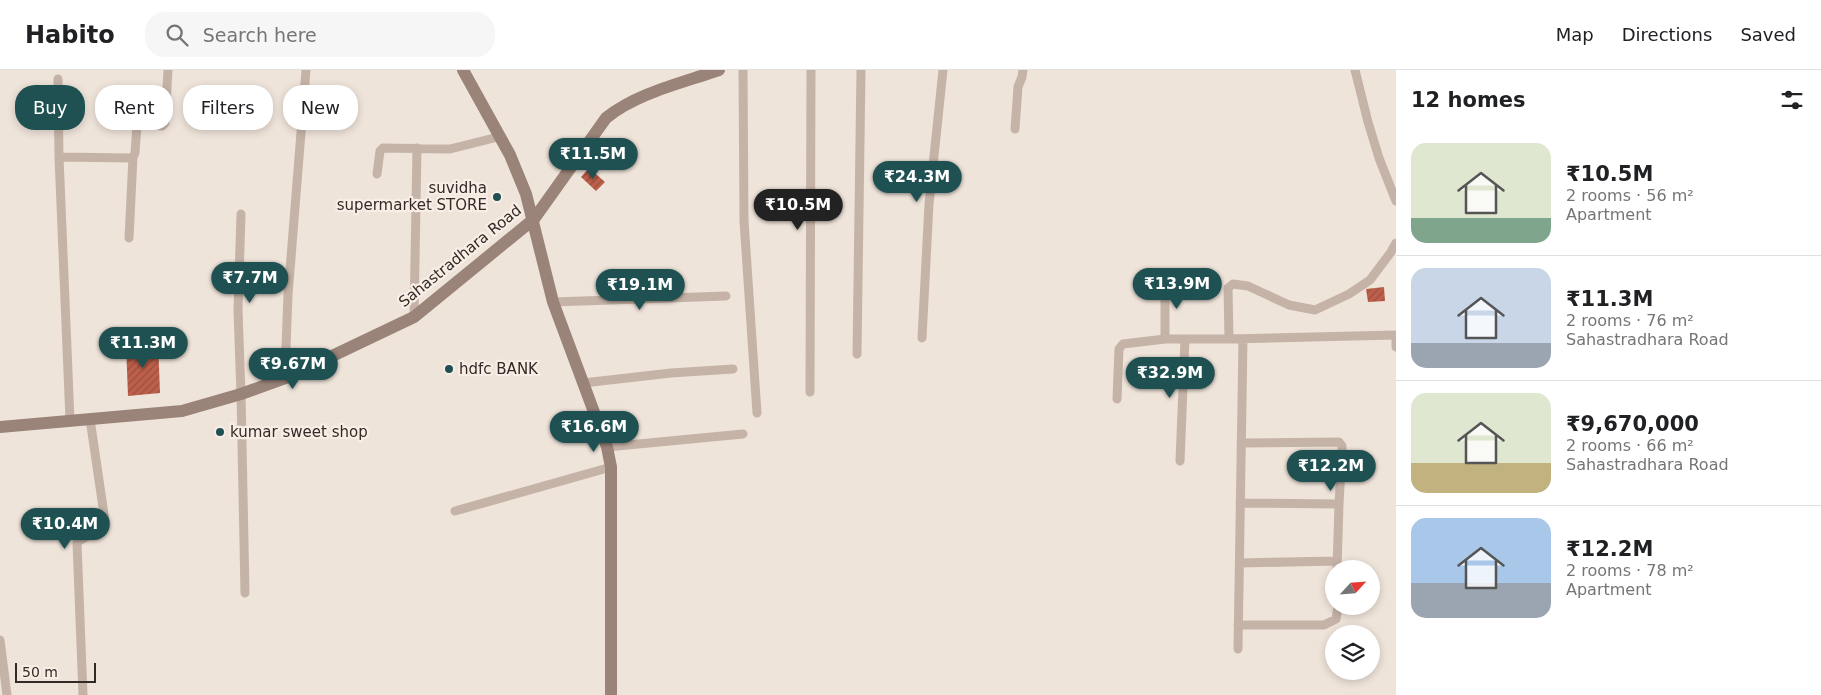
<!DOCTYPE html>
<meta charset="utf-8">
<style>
:root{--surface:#fff;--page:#f6f6f6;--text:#202124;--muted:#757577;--line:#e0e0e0;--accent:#1f5152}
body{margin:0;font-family:"DejaVu Sans",sans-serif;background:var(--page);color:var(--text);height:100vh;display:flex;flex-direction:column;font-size:19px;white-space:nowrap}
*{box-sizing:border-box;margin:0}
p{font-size:16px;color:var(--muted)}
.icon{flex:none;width:28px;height:28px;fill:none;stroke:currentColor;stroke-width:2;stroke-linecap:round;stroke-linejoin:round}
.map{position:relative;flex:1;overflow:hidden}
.details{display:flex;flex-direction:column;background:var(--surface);width:425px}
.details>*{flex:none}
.banner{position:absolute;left:15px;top:15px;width:475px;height:45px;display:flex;gap:10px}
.needle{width:32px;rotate:64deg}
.fabs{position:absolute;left:1325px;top:490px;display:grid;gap:10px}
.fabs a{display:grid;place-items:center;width:55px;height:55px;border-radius:50%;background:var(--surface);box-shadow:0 2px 8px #0003;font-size:25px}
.scale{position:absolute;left:15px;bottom:12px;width:81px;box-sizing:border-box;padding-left:5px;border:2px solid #332a27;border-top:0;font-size:14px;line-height:18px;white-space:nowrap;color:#332a27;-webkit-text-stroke:4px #f8eee6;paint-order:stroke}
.price{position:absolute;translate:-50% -42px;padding:0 11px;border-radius:18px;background:var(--accent);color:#fff;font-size:16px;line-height:32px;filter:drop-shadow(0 1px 2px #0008)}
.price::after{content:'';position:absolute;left:50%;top:30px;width:15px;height:11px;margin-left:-8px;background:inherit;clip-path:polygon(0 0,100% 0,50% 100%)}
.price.on{background:#222;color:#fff}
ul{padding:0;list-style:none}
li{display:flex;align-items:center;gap:15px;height:125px;padding:0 15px}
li+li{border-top:1px solid var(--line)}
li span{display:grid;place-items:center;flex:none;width:140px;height:100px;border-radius:15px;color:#555}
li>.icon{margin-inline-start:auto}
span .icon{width:60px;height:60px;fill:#fffc;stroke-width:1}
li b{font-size:21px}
h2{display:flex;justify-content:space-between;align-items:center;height:60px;padding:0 15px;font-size:21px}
.chip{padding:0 18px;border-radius:20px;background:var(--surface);box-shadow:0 2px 8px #0003;font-size:18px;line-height:45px}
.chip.on{background:var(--accent);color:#fff}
header{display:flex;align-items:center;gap:30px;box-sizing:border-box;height:70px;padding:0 25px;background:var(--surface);border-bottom:1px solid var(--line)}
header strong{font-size:24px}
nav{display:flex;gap:28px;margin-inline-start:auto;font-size:18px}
.search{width:350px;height:45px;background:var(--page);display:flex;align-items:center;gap:12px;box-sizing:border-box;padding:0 18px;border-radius:20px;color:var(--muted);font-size:19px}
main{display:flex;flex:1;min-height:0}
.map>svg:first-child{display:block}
</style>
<header>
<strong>Habito</strong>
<div class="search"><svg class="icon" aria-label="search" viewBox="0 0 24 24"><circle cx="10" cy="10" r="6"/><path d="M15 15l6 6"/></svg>Search here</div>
<nav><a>Map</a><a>Directions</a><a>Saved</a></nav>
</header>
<main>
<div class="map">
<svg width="1396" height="625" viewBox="0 0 1396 625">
<defs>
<pattern id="building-hatch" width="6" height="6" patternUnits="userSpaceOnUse" patternTransform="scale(1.25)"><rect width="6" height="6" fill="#bd5f4a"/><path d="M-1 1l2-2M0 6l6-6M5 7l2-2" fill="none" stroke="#9a4f3e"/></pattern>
</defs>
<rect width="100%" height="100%" fill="#efe4da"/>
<path fill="url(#building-hatch)" d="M589,98L605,112L596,121L581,107Z
M1384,217L1385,231L1368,232L1366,219Z
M158,272L160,323L128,326L126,274Z"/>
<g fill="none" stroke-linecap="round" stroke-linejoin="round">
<path stroke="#c6b3a7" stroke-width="9" d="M743,0L744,151L757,343
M1355,0L1368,52L1379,88L1396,131
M58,9L59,87L70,350
M1015,59L1018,17L1022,7L1023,0
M59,87L130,88L133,87L135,83L137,55L140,54L162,56L165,53L168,0
M377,104L380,81L383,78L450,79L498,67
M241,144L238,240L241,324L245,523
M129,168L133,87
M1396,173L1391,182L1370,210L1349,224L1315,240L1289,235L1248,216L1233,214L1228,218L1229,269L1396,265
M553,232L726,226
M414,247L417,78
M1396,265V277
M922,268L929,134L943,0
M1165,269V210
M857,284L861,0
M288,307L286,277L288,225L306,0
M583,313L671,303L733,299
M810,322L811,0
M1117,329L1119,279L1123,274L1165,269H1229
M1241,373L1339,372L1342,376V381L1339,434
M607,377L743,364
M1180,391L1185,269
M1240,433L1339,434L1337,499
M455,441L611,397
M1240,493L1336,491
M1238,555H1324L1336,549L1338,536
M0,570L7,625
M1238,579L1243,269
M83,625L77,473C86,464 102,464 105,451L90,349"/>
<path stroke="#9a8378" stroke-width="12" d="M463,0L510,85L526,124L553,232L607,377L611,397V625
M0,357L182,341L241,324L288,307L414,247L534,149L606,48C637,23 682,13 719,0"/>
</g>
<g fill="#1f5152" stroke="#f8eee6" stroke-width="2">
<circle cx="497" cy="127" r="5"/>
<circle cx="449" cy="299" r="5"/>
<circle cx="220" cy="362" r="5"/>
</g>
<g text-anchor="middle" stroke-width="4.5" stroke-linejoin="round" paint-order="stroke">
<g font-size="15" fill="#332a27" stroke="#f8eee6" text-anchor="start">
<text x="487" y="123" text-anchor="end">suvidha<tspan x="487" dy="17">supermarket STORE</tspan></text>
<text x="459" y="304">hdfc BANK</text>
<text x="230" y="367">kumar sweet shop</text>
</g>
<g font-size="15" fill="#332a27" stroke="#f8eee6">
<text transform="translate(460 186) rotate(-39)" y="5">Sahastradhara Road</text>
</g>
</g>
</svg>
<div class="fabs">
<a><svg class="needle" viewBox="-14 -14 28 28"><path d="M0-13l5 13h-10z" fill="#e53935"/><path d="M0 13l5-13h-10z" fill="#757577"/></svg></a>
<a><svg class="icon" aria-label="layers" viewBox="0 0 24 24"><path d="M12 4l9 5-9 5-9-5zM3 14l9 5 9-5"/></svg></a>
</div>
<div class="scale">50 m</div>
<b class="price" style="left:593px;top:110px">₹11.5M</b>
<b class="price" style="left:917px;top:133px">₹24.3M</b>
<b class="price on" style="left:798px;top:161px">₹10.5M</b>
<b class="price" style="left:250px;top:234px">₹7.7M</b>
<b class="price" style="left:1177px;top:240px">₹13.9M</b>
<b class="price" style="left:640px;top:241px">₹19.1M</b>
<b class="price" style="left:143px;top:299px">₹11.3M</b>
<b class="price" style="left:293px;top:320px">₹9.67M</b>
<b class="price" style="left:1170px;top:329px">₹32.9M</b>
<b class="price" style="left:594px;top:383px">₹16.6M</b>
<b class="price" style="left:1331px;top:422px">₹12.2M</b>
<b class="price" style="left:65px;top:480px">₹10.4M</b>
<div class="banner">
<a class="chip on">Buy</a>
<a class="chip">Rent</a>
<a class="chip">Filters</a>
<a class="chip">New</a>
</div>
</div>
<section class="details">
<h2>12 homes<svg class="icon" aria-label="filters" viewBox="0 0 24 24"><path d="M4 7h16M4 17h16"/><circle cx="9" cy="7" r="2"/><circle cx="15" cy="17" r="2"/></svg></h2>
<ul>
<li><span style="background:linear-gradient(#dfe7d0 75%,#7fa58c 0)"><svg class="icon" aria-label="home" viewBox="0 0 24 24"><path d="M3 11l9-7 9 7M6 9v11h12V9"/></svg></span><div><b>₹10.5M</b><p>2 rooms · 56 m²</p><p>Apartment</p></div></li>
<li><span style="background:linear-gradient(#c9d6e8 75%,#9aa5b1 0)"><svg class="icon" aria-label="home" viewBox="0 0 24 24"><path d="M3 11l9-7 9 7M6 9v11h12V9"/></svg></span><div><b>₹11.3M</b><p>2 rooms · 76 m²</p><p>Sahastradhara Road</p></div></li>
<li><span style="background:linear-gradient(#dfe7d0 70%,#c2b280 0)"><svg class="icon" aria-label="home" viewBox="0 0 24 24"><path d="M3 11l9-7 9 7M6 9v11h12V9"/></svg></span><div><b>₹9,670,000</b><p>2 rooms · 66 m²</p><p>Sahastradhara Road</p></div></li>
<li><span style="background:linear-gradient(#a9c7e8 65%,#9aa5b1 0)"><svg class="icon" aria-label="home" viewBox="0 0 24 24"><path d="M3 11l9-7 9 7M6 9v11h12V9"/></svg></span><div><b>₹12.2M</b><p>2 rooms · 78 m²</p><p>Apartment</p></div></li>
</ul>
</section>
</main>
